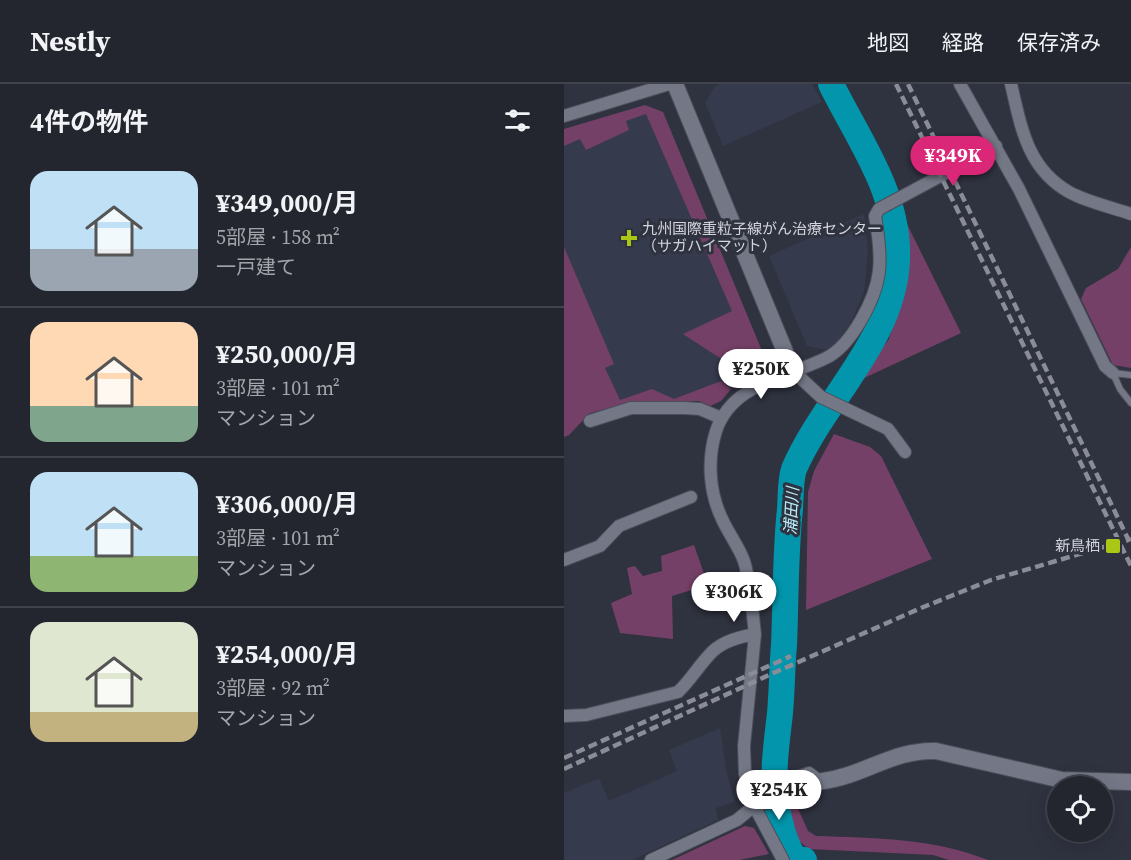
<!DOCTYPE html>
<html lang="ja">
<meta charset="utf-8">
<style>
:root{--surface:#23262f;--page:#2f323b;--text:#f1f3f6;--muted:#a3a5aa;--line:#40434b;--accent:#db2777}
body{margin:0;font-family:"Source Serif 4","Noto Sans JP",serif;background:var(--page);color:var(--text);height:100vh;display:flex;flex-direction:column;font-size:22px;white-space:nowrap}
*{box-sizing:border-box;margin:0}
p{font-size:20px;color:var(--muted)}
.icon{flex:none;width:33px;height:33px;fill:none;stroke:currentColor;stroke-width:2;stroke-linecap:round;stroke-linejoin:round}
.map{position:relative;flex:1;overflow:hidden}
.panel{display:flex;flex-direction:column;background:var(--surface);width:564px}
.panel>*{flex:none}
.fabs{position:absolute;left:483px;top:692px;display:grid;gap:12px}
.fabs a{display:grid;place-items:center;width:66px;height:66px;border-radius:50%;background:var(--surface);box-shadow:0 6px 24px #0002,0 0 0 2px var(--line);font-size:30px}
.price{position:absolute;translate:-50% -51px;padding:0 14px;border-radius:21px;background:#fff;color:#222;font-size:20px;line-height:39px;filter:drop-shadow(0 2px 3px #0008)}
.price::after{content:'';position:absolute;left:50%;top:36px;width:18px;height:14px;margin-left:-9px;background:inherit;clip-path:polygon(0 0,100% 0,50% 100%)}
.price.on{background:var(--accent);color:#fff}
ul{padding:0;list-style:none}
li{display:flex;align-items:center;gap:18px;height:150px;padding:0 30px}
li+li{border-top:2px solid var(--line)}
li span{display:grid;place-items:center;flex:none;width:168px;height:120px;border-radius:18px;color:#555}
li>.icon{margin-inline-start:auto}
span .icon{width:72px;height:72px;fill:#fffc;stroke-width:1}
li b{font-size:26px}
h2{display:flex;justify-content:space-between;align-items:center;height:72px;padding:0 30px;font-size:26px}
header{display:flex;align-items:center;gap:36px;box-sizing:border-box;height:84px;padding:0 30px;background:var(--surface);border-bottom:2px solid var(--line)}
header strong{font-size:28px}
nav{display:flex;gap:33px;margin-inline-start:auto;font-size:21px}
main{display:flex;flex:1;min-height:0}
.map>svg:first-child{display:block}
</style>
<header>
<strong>Nestly</strong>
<nav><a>地図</a><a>経路</a><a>保存済み</a></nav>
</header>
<main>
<section class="panel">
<h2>4件の物件<svg class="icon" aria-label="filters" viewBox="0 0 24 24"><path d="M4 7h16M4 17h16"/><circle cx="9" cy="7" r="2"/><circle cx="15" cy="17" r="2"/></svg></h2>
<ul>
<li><span style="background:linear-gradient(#bfe0f5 65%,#9aa5b1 0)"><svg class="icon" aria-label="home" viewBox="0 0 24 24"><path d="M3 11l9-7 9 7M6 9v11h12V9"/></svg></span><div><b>¥349,000/月</b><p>5部屋 · 158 m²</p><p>一戸建て</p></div></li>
<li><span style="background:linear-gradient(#ffd9b3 70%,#7fa58c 0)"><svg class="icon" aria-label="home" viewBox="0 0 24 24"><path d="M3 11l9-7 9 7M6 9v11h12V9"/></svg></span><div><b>¥250,000/月</b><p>3部屋 · 101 m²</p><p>マンション</p></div></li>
<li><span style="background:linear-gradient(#bfe0f5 70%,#8fb573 0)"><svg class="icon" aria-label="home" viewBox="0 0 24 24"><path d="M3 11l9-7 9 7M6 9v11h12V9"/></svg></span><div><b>¥306,000/月</b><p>3部屋 · 101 m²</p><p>マンション</p></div></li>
<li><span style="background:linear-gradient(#dfe7d0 75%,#c2b280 0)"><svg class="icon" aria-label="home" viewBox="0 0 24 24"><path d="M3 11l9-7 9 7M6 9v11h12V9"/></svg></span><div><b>¥254,000/月</b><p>3部屋 · 92 m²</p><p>マンション</p></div></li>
</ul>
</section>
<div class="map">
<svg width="567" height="776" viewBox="0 0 567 776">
<rect width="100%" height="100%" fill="#2f323f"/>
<path fill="#363a4d" d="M156,0H248L258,18L159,62L141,19L151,2Z
M81,21L99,28L203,279L196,291L178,297L167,305L157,317L146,322L135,317L72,318L26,329L16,339L0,293V45Z
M300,130L304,167L300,209L285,242L272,259L262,266L243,262L205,172Z
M156,644L163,690L171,718L152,724L154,736L68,776H0V709L35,694L45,717L113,687L105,666Z"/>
<path fill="#754067" d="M81,21L99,28L203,279L196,291L178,297L165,280L119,250L168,227L82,30L62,37L65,46L22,66L16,55L0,62V45Z
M339,132L397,249L298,295L303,285L325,255L343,194V162Z
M0,163L50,280L41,284L56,316L88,305L110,315L157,297L167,305L157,317L146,322L135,317L72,318L57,321L26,329L5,351L0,353Z
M567,163V284L549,281L517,215L522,204L554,185Z
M270,350L306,363L317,372L368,475L242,526L244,408L250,387Z
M130,461L144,501L108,512L109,555L56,549L47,519L68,510L63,484L71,482L79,492L98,487L97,472Z
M232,720L244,747L252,752C310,754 369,754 424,776H385L369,771L245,765L234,756L224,723Z
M181,742L190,744L205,770L175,776H108Z"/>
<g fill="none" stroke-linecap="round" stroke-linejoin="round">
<path stroke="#41a8ba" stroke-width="4.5" d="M220,776L231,775"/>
<path stroke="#0295ab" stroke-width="26" d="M240,776L231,775C220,759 214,734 212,715C208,687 213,657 216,629C218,607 218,584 220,561C222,516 221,471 226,425C227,413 226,397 230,385C260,315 330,256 333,176C336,111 294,55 267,0"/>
<g stroke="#4c4e59" stroke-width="8">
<path id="lane" d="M567,291L549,289L556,305L567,319"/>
</g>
<g stroke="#4c4e59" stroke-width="14">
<path id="street" d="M396,0L455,105L541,282L549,289
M447,0C457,43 463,84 505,108C523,118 547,123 567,130
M0,32L105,0
M229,287L257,313L324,345L341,368
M26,337L67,324H121L136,325L157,334
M0,476L36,462L55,442L127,413
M191,550C188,526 187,500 180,477C175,463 165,450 159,437C145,409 143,376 152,347C168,299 222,294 262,274C287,262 312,215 315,187C317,170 314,149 311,132L315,125L432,62
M0,632L22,631L114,608C127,596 135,581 148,568C159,557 176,553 191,550L180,662L181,690L187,716L219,776
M87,776L173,736L190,722L223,714L249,703L259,697L253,695L245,689C225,697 205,697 186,705"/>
</g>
<g stroke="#4c4e59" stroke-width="18">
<path id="secondary" d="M111,0L229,287
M259,697C299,692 330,665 372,667L498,696L567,698"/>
</g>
<use href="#lane" stroke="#737786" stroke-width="6"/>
<use href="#street" stroke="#737786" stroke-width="12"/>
<use href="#secondary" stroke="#737786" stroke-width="16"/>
<path stroke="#8a8c97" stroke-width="4.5" stroke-dasharray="9 4.5" stroke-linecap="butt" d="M332,0L567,482
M344,0L567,461
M0,674L227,572
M0,685L205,591L357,524L427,496L567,455"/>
</g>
<g fill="#abc716" stroke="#2f323f" stroke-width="2">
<path d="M62 145h6v6h6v6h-6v6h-6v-6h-6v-6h6z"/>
<rect x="541" y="454" width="16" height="16" rx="3"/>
</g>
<g text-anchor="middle" stroke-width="6" stroke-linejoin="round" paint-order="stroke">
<g font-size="15" fill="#d3d5dd" stroke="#2f323f" text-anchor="start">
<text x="78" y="150">九州国際重粒子線がん治療センター<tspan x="78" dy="17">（サガハイマット）</tspan></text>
<text x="536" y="467" text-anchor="end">新鳥栖</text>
</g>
<g font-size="16" font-style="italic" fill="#baedf9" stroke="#2f323f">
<text transform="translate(227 427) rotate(-87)" y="6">浦田川</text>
</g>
</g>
</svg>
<div class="fabs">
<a><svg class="icon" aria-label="locate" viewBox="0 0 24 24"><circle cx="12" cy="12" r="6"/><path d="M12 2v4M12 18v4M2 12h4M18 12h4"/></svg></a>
</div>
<b class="price on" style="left:389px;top:103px">¥349K</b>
<b class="price" style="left:197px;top:316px">¥250K</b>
<b class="price" style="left:170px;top:539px">¥306K</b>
<b class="price" style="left:215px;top:737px">¥254K</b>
</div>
</main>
